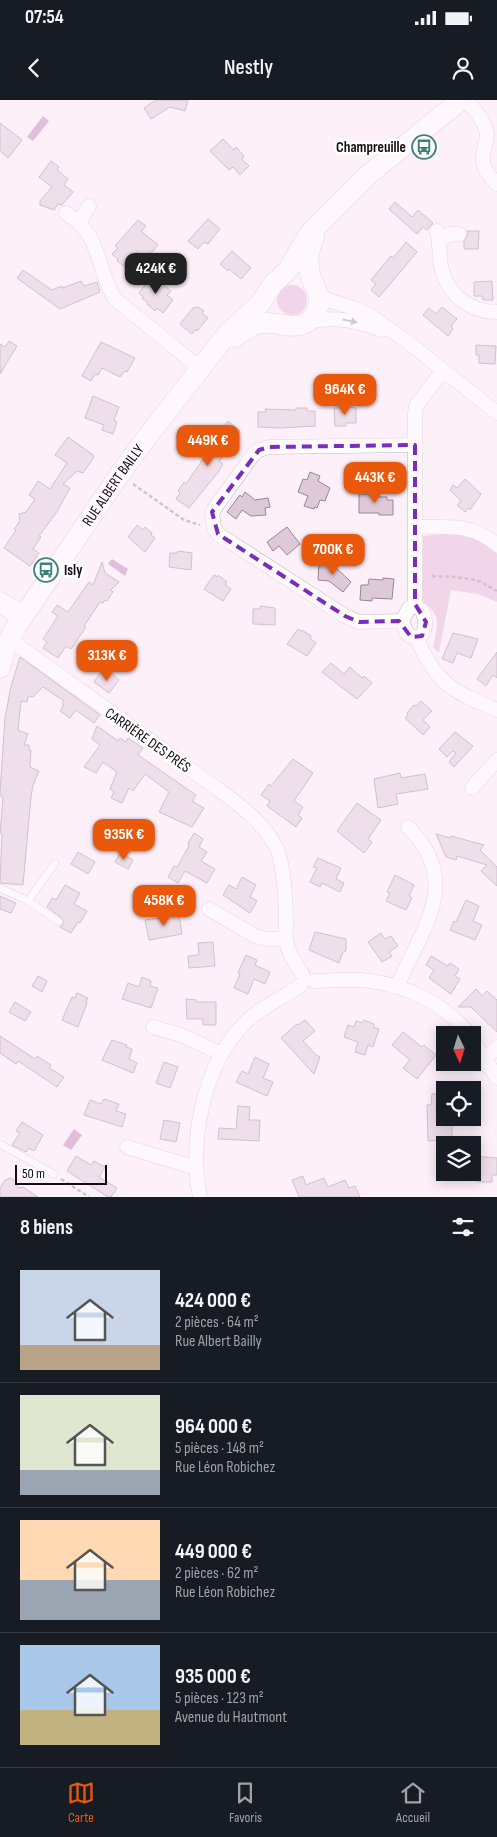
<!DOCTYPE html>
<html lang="fr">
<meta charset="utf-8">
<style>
:root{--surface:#171b24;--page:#20242c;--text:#f1f3f6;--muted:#9ea1a6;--line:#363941;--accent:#ea580c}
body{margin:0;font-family:"Sofia Sans Condensed",sans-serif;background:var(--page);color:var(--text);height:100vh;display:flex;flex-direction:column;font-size:19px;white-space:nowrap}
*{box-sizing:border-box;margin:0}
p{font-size:16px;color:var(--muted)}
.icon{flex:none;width:28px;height:28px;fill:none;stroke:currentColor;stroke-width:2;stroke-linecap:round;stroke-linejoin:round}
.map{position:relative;height:1097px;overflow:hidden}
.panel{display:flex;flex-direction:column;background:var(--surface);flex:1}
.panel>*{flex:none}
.needle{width:32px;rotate:176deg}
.buttons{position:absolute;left:436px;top:926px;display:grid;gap:10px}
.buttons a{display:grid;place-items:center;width:45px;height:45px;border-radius:0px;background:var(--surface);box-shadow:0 2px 12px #0003;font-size:25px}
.scale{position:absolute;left:15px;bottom:12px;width:92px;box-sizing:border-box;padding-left:5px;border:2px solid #130c11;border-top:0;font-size:14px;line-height:18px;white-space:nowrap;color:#130c11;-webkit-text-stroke:4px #fff;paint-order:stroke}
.price{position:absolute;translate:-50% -42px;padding:0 11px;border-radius:10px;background:var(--accent);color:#fff;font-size:16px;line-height:32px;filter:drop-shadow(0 1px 2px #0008)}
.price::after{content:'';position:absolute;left:50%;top:30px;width:15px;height:11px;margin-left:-8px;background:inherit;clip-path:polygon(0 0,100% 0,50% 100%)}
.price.active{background:#222;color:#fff}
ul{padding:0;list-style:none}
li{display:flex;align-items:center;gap:15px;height:125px;padding:0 20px}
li+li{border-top:1px solid var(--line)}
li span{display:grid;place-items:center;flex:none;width:140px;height:100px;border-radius:0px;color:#555}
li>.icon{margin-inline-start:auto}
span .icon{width:60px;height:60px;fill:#fffc;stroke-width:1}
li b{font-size:21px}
h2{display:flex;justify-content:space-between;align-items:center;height:60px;padding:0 20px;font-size:21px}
.status{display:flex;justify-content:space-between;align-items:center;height:35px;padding:0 25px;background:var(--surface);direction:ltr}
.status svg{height:14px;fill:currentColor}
header{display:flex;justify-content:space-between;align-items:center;height:65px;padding:0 20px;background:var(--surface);font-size:22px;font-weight:600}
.menu{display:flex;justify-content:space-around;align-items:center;height:70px;border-top:1px solid var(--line);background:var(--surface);font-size:14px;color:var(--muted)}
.menu a{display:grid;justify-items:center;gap:2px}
.menu .active{color:var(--accent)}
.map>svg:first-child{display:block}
</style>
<div class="status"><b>07:54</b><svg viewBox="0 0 49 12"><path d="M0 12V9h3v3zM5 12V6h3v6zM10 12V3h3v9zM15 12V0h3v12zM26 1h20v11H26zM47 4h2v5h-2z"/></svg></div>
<header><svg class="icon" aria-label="back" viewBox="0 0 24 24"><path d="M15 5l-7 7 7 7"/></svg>Nestly<svg class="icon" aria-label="person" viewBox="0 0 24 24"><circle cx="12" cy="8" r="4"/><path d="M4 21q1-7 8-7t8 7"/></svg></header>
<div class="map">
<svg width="497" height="1097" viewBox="0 0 497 1097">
<rect width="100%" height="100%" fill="#fdf0f9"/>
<path fill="#e3b5d7" d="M277 200a15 15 0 1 1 30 0a15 15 0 1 1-30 0Z
M450,433C472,436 481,439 497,454V502L478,494L451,490L439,552L433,548C437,525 443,516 422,501L423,436Z"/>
<path fill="#bf82b1" d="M43,16L49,21L33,41L27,37Z
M112,459L128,469L125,476L108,464Z
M74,1029L82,1035L71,1050L63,1045Z"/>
<path fill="#dec9d8" stroke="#9a8795" d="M156,0H188L185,11L170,7L151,19L144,8Z
M0,23L22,40L8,58L0,51Z
M223,39L234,50L236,47L244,56L242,59L249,66L240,75L233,67L229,70L210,51Z
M51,61L59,67L57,70L68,79L64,85L73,92L62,105L58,104L54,110L40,105V101L52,87L39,77Z
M395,102L412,117L418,110L433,123L427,130L423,127L417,134L389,109Z
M208,119L220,129L208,144L204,142L198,149L188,141Z
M138,120L146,126L141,131L158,145L146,159L137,152L125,167L117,161L118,159L112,154L118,148L115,146Z
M467,131H479L478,149H464V141L468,134Z
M406,142L417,152L379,197L371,190L376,184L371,180L391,156L393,158Z
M232,151L251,168L241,179L229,169L228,171L220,164Z
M23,170L52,190L62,186L63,188L81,181L84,186L97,182L100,192L60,209L17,178Z
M152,176L171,191L167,195L173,200L163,213L157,208L155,211L147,204L148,203L142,198L143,197L139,193Z
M492,181L493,200H483L482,196H474V182Z
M198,207L204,211L202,213L208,218L197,231L196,229L192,234L180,224L193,208Z
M442,207L457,219L451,226L453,229L448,236L423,215L429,208L436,214Z
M9,241L17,246L0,274V244L5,247Z
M101,242L135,258L127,272L125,271L120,277L102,268L98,275L95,274L91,281L82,276Z
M476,245L496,246L495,264L479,263V255H476Z
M93,296L119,307L114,320L117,322L113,334L102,330L104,325L85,318Z
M338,306L356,308V323H346V326H335L334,308H338Z
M296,308H307V311H315V326L280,328L258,327V312H266L265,309L296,310Z
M228,321L240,331L219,361L223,364L219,371L189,408L176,399L180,393L178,391L184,382L186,384L203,359L206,361L219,344L213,340L216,337L214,335L221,326L223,328Z
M68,337L93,355L94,357L83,373L77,371L63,384L70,388L56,413L39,436L41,437L33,449L39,453L30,466L4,448L16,430L14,429L20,421L19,414L26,412L35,399L29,395L38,381L50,389L67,363L55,355Z
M310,372L320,376L318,381L330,388L325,401L320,400L317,408L315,407L314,409L304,406L308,396L298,392L303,379L307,380Z
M465,379L481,394L470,410L468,408L465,412L457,405L461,401L450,390L453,385L457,388Z
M368,391H379V397H387V400H393V415H379V413H359V394H368Z
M245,392L255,400L268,398L270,407L265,408L266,415L251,416L242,410L236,419L227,412L240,395L242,397Z
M137,425L143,430L145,427L152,433L151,435L155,438L145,452L128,437Z
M287,427L300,444L287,455L279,446L273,451L267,442Z
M178,451L192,453L191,470L169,467L170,453H177Z
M102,462L105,473L119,482L111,490L113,492L107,501L105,500L103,503L100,502L84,526L86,527L71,549L66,546L58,558L43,548L47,542L43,539L58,516L52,512L57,505L68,512L89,482L93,485Z
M319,462L331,463L351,482L343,492L329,481L318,480Z
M214,475L217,477L218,475L227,482L225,484L231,489L223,501L204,489Z
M383,478L394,479L392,499L372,498V501L360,500L361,485H368L369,479L383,480Z
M260,506L275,508V525L253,524V509H260Z
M298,529L301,531L302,530L311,536L310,538L316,543L307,556L287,544Z
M453,533L478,539L471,558L457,553L453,563L442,559Z
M497,552V578L493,575L486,586L477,579Z
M20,557L100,615L94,623L76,610L70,618L60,611L64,605L62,604L64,601L43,587L33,597L28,596L27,602L21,601L18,630L28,634L24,645H29V650H31L30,667L39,671L33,685L31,697L23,785L0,783L2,734L0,733L3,698L0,695V692L5,618L11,586Z
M331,563L344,574L350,567L362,578L364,576L372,583L357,599L322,572Z
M101,572L107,576L110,572L119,580L109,593L94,582Z
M421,601L432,611L423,620L430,627L423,635L405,618L408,615L407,613L414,605L416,606Z
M97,626L118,641L120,638L126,642L128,638L143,648L138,655L196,695L192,701L204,708L192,727L159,712L169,692L145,674L133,691L129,688L122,703L111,698L114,692L110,689L117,672L103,662L96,673L84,667L100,645L92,639Z
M455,632L473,646L454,667L449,662L456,653L453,651L447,657L439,649Z
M293,659L313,673L294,701L303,707L298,715L302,718L296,727L267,706L270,701L261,695L269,684L271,686Z
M400,673L401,678L425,674L428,689L396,694L398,704L378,708L374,679Z
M357,703L381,720L368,739L372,742L364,753L337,731Z
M194,733L203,739L199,747L207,752L201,761L215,769L207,783L185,771L178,783L168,777L174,766L177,767L189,746L188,743Z
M436,734L450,738L451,736L484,745L480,750L497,767V786L481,771L487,765L457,756L456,760L446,757Z
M78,752L95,762L88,774L71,764Z
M120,753L133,760L128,769L115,762Z
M318,758L341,768L336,779L344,783L340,792L322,783L320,787L310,782L317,768L313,767Z
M395,775L414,785L409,796L412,798L406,810L386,801L390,793L387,792Z
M242,777L256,785L250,797L257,801L250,813L223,795L229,785L236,789Z
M65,785L80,793L74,804L87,811L80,823L78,822L71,833L60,827L64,823L62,818L47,807L52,798L56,800Z
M0,796L16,803L11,813L0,809Z
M466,800L479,806L473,821L482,825L475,840L450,830L454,821L456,822Z
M179,815L182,834L149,840L145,820Z
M315,832L346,839V851L343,852L339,863L309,850Z
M381,833L385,839L391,836L398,846L389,852L392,856L382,862L368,842Z
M213,842L215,866L189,868L188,856L199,855L198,843Z
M246,855L257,860L255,865L270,872L265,884L254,879L248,894L234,888L240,874L238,873Z
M431,856L448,866L450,863L459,869L455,876L460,879L451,894L429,878L434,870L426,865Z
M38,876L47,881L42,892L32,886Z
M142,877L151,881L150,886L158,888L151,908L122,899L128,883L139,887Z
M476,889L482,896L487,891L497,900V932L471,907H458Z
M77,893L88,898L86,902L87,903L78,927L62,920L72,897L75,898Z
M186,899L196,900V902H216V925H203V919H187Z
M15,902L31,912L25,921L9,912Z
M305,920L315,931L303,941L316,955L320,957L314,974L281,938L297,924L298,925Z
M364,920L374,924L373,927L379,929L373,947L368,945L365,955L355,952L358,942L344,937L348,925L354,927L356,921L362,923Z
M403,932L422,947L424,945L436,955L417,979L403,968L410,960L392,945Z
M0,936L35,959L37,956L51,965L49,968L64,977L57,987L18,961L16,964L0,953Z
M112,940L127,945L126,947L132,949L129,959L137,963L133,973L102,960Z
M255,957L269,964L263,978L273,982L267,996L236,982L242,971L248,974Z
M164,962L178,967L170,988L156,983Z
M432,994H443L442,1006H445V1023H452V1040L428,1041L427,1005H431Z
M104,999L119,1004L116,1011L126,1014L122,1027L84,1015L90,1000L101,1004Z
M238,1006L250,1007L249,1020H260L259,1041L218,1039L219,1028L236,1029Z
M164,1020L180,1023L176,1042L160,1039Z
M22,1022L43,1035L34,1051L29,1048L26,1052L12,1045L20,1033L16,1031Z
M76,1056L91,1065L94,1061L105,1067L99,1077L117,1088L111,1097H108L67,1071Z
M472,1056L497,1058V1075H492V1082H477V1069H472Z
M303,1076L306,1085L324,1078L328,1087L345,1080L349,1088L355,1086L360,1097H299L292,1080Z
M11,1078L16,1082L18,1088L23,1087L38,1097H0V1088L5,1080Z"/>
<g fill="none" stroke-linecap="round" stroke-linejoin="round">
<g stroke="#c7b2c1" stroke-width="8">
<path id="service" d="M0,788L28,801L59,822
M28,801L55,763
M0,1044L54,1074"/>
</g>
<g stroke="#c7b2c1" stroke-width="15">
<path id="minor" d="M466,0C474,9 485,21 487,34C487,39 485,44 484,49C480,65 486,73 497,84
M89,106L79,123C102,146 99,175 115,199L201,269
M66,113L79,123
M437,131C440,142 439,154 441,166C446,193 469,212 497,212
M439,141L450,134H459
M318,193L330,201L351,207L371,216L409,243L497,313
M306,223C333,215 356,221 382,230
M415,427C445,427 473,423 497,445
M415,506V313L416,306L443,270
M415,506L422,510C427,521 427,532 417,539L407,534L402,521L409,508Z
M402,521L359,522L345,516L218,434L214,428L212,412L253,355L259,350L269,347L415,345
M9,539L215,687C238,704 264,722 277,749C284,765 286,803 286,821C286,828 285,834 286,840C288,853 295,864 303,875
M417,539C436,584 454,592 497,610
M472,688L497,660
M209,809L255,836L267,839L285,838
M314,881C332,881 351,878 369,881C408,885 445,905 470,935
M397,887C421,829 464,783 408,727
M153,927L181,935L222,954
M472,939L497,978
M485,959L497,947
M127,1047L196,1068
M200,1097C189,1041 203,966 244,924C260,907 282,899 301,885"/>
</g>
<g stroke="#c7b2c1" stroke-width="21">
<g id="secondary">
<path d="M235,237C243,231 252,224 262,223C279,221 297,233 311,219C316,214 319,208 319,202C319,194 316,189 313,183C307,168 307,152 314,138"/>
<path d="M0,502L23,517"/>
<path id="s1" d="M0,568L5,548L16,527L120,374L147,337L228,233L260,204L273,184L288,170L309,134L368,75L461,0"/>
</g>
</g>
<path stroke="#9b9198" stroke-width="2.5" stroke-dasharray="4 2.5" stroke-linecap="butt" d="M133,384L184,420L200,425
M432,476L455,477L477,480L497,491
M61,1079L89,1097"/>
<use href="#service" stroke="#fff" stroke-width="7"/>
<use href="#minor" stroke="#fff" stroke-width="14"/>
<use href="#secondary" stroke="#fff" stroke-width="20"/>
</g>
<defs><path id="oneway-solid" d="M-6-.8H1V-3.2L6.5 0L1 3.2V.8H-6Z" transform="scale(1.25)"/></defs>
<use fill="#a19ea0" href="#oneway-solid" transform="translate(350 221) rotate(11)"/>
<path d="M0 0H497V1097H0ZM415,345V504L426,522L422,536L411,537L399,521L359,522L345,516L218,434L212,412L259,350L269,347Z" fill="#fdf0f9" fill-opacity=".55" fill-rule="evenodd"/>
<path fill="none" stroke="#7b2cbf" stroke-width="4" stroke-dasharray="10 6" stroke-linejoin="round" d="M415,345V504L426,522L422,536L411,537L399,521L359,522L345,516L218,434L212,412L259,350L269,347Z"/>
<defs>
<g id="bus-ring" transform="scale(1.25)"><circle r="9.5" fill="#fff" stroke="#3c827a" stroke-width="1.5"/><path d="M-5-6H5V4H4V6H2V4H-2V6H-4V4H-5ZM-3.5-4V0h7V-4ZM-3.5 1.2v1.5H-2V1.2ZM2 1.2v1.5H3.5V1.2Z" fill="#3c827a"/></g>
</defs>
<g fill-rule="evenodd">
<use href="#bus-ring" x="424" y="47"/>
<use href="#bus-ring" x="46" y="470"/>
</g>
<g text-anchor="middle" stroke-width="5" stroke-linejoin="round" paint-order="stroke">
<g font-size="15" font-weight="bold" fill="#130c11" stroke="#fff" text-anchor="end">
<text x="406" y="52">Champreuille</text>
<text x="64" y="475" text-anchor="start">Isly</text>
</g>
<g font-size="15" fill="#130c11" stroke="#fff">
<text dy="5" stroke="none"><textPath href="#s1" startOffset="216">RUE ALBERT BAILLY</textPath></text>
<text transform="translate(148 640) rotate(35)" y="5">CARRIÈRE DES PRÉS</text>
</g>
</g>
</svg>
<div class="buttons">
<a><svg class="needle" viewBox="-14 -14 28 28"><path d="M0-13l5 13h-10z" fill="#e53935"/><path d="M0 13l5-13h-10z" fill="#9ea1a6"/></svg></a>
<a><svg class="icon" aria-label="locate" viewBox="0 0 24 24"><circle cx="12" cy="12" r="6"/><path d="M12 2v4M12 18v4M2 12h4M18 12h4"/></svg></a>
<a><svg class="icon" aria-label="layers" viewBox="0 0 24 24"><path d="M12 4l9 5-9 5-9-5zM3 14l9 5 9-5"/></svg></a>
</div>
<div class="scale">50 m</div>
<b class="price active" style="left:156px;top:195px">424K €</b>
<b class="price" style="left:345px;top:316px">964K €</b>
<b class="price" style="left:208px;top:367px">449K €</b>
<b class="price" style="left:375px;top:404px">443K €</b>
<b class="price" style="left:333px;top:476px">700K €</b>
<b class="price" style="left:107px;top:582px">313K €</b>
<b class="price" style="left:124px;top:761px">935K €</b>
<b class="price" style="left:164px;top:827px">458K €</b>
</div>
<section class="panel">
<h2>8 biens<svg class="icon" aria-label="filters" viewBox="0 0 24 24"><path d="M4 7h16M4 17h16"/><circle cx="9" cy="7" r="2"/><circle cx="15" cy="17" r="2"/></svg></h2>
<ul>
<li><span style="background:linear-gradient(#c9d6e8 75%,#b9a48a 0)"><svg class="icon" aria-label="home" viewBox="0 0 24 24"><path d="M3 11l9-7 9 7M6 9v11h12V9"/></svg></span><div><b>424 000 €</b><p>2 pièces · 64 m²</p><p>Rue Albert Bailly</p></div></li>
<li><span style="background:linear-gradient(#dfe7d0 75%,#9aa5b1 0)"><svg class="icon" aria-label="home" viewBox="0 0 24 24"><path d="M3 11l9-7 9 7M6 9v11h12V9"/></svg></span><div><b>964 000 €</b><p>5 pièces · 148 m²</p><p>Rue Léon Robichez</p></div></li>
<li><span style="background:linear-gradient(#ffd9b3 60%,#9aa5b1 0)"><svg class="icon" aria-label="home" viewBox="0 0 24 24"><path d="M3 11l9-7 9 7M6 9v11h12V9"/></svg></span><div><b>449 000 €</b><p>2 pièces · 62 m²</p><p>Rue Léon Robichez</p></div></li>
<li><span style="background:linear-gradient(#a9c7e8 65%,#c2b280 0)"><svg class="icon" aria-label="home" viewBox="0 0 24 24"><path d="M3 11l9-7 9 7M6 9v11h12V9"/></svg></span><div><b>935 000 €</b><p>5 pièces · 123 m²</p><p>Avenue du Hautmont</p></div></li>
</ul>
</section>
<nav class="menu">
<a class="active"><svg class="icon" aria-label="map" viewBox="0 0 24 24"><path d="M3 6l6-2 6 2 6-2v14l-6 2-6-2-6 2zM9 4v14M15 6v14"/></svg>Carte</a>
<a><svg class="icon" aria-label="saved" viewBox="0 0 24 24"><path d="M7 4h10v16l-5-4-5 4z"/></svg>Favoris</a>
<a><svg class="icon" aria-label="home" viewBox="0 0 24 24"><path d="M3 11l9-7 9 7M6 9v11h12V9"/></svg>Accueil</a>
</nav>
